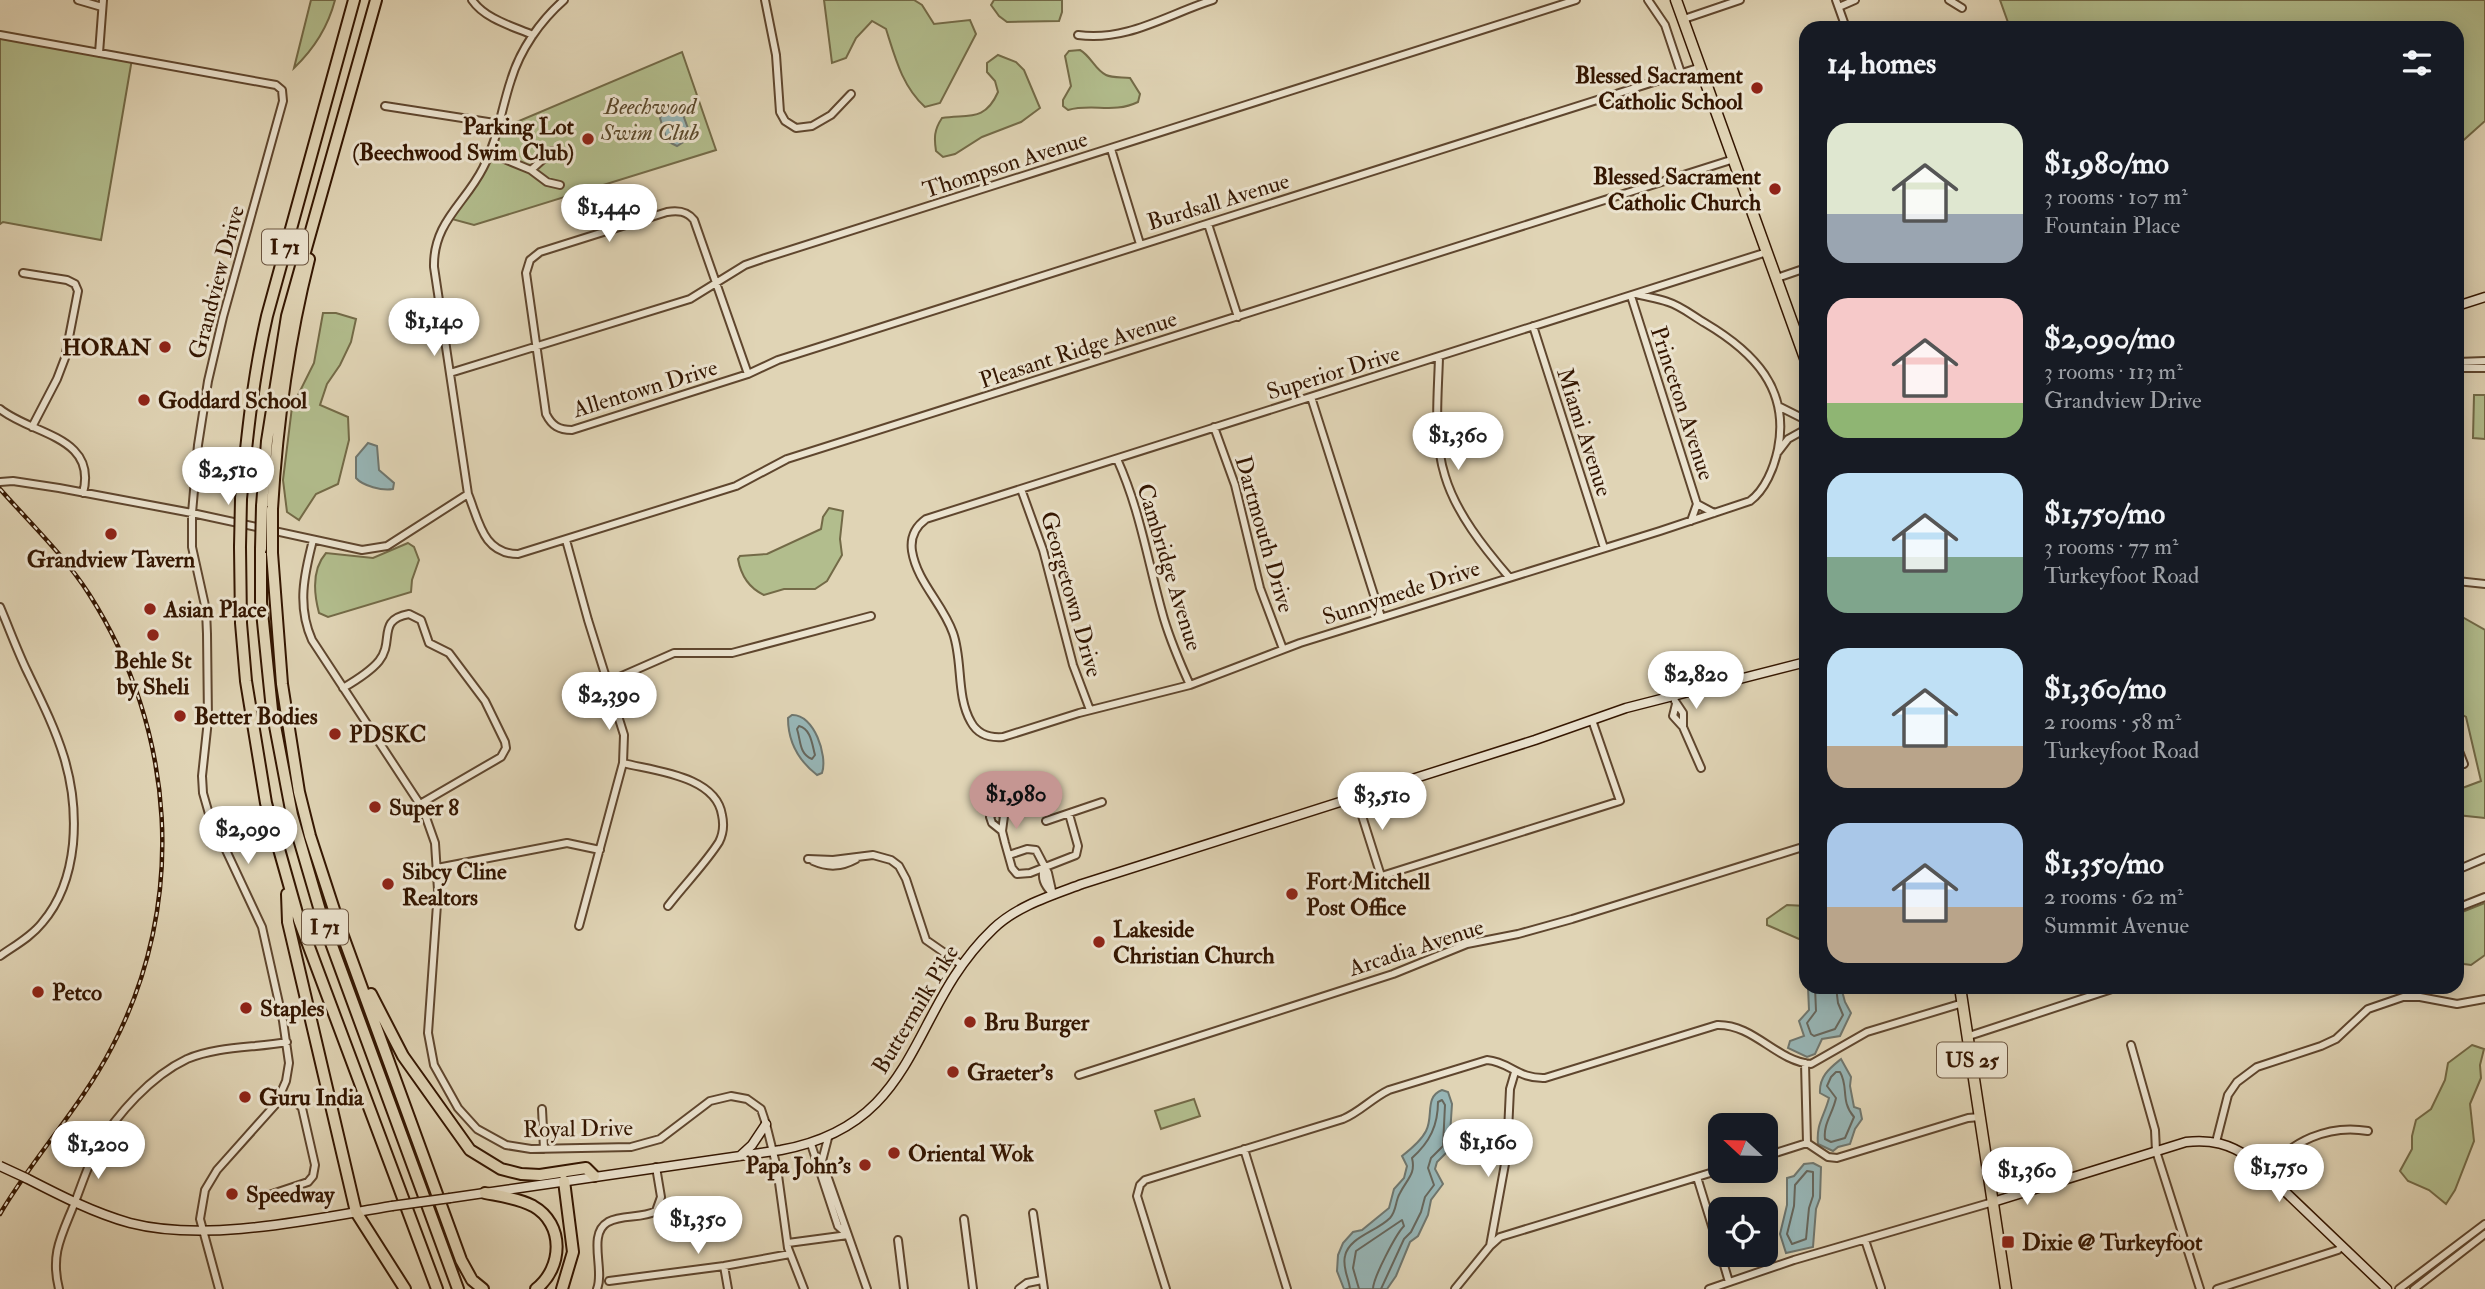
<!DOCTYPE html>
<meta charset="utf-8">
<style>
:root{--surface:#171b24;--page:#20242c;--text:#f1f3f6;--muted:#9ea1a6;--accent:#c59692}
body{margin:0;font-family:"IM FELL Double Pica",serif;background:var(--page);color:var(--text);height:100vh;display:flex;flex-direction:column;font-size:26px;white-space:nowrap}
*{box-sizing:border-box;margin:0}
p{font-size:23px;color:var(--muted)}
.icon{flex:none;width:38px;height:38px;fill:none;stroke:currentColor;stroke-width:2;stroke-linecap:round;stroke-linejoin:round}
.map{position:relative;flex:1;overflow:hidden}
.side{position:absolute;left:1799px;top:21px;width:665px;height:973px;display:flex;flex-direction:column;background:var(--surface);border-radius:21px;box-shadow:0 4px 18px #0003}
.side>*{flex:none}
.needle{width:46px;rotate:292deg}
.buttons{position:absolute;left:1708px;top:1113px;display:grid;gap:14px}
.buttons a{display:grid;place-items:center;width:70px;height:70px;border-radius:14px;background:var(--surface);box-shadow:0 4px 18px #0003;font-size:35px}
.price{position:absolute;translate:-50% -60px;padding:0 16px;border-radius:24px;background:#fff;color:#222;font-size:23px;line-height:46px;filter:drop-shadow(0 2px 4px #0008)}
.price::after{content:'';position:absolute;left:50%;top:42px;width:21px;height:16px;margin-left:-10px;background:inherit;clip-path:polygon(0 0,100% 0,50% 100%)}
.price.on{background:var(--accent);color:#111}
ul{padding:0;list-style:none}
li{display:flex;align-items:center;gap:21px;height:175px;padding:0 28px}
li span{display:grid;place-items:center;flex:none;width:196px;height:140px;border-radius:21px;color:#555}
li>.icon{margin-inline-start:auto}
span .icon{width:84px;height:84px;fill:#fffc;stroke-width:1}
li b{font-size:30px}
h2{display:flex;justify-content:space-between;align-items:center;height:84px;padding:0 28px;font-size:30px}
.map>svg:first-child{display:block}
</style>
<div class="map">
<svg width="2485" height="1289" viewBox="0 0 2485 1289">
<rect width="100%" height="100%" fill="#e0d4b5"/>
<filter id="stains"><feTurbulence type="fractalNoise" baseFrequency=".00286" numOctaves="4"/><feColorMatrix values="0 0 0 0 .2 0 0 0 0 .09 0 0 0 0 .02 0 0 0 .5 -.17"/></filter>
<radialGradient id="worn" r=".72"><stop offset=".6" stop-color="#630" stop-opacity="0"/><stop offset="1" stop-color="#630" stop-opacity=".3"/></radialGradient>
<path fill="#b2bd8d" stroke="#736a47" stroke-width="2" d="M311,0H335C328,27 314,49 294,68Z
M824,0H914L922,5L934,24L970,20L976,34L940,103L925,107C902,86 895,57 886,29L872,21L856,38L846,58L832,63Z
M994,0H1062V12L1059,21L1007,22L999,16L991,5Z
M2000,0H2485V121L2457,146V28H2010Z
M0,35L132,59L101,240L3,222L0,224Z
M1080,50C1091,56 1095,70 1106,75C1112,78 1123,77 1130,78L1140,94L1138,102C1113,114 1093,103 1068,110L1063,106V100L1071,86L1065,56L1069,51Z
M682,52L716,150L474,225L448,218L477,178L501,124H512Z
M998,55L1016,62L1024,70L1040,108L1021,122L982,137L955,154L943,157L936,151C934,138 934,130 942,118C968,114 985,122 998,92L995,81L987,72V63Z
M323,313H336L356,319L351,342L340,365L327,384L320,405L348,417L349,440L338,484L316,494L299,520L287,512L283,480L292,407L314,363Z
M2474,395H2485V439L2473,438Z
M829,508L843,511L840,539L842,555L827,581L815,589H784L764,595C749,588 741,576 738,559L740,556L767,554L821,529L823,517Z
M408,543L414,547L419,560L412,580L411,592L328,617L319,613C314,594 312,569 326,553L373,558Z
M2457,614L2485,630V818L2457,815V790L2481,781L2466,717L2457,712Z
M2485,903V955L2471,965L2464,964L2457,955V914Z
M1787,905L1806,906V942L1767,925V919Z
M2472,1045L2484,1049L2480,1065L2481,1078L2470,1104L2474,1141L2455,1190L2446,1204L2429,1190L2408,1181L2400,1171L2412,1149V1136L2416,1120L2431,1109L2445,1080L2448,1063Z
M1194,1099L1200,1116L1161,1129L1155,1111Z"/>
<path fill="#97b6b7" stroke="#6f766e" stroke-width="2" d="M673,106L682,112L690,134L685,141L677,146L667,141L660,118L664,110Z
M368,443L377,446L379,470L394,483L393,489C382,491 363,486 356,478V457Z
M792,715C814,714 828,756 822,773L817,775C799,761 788,742 788,718Z
M1808,987H1841L1845,1002L1851,1013L1840,1036L1822,1039L1815,1054L1807,1057L1788,1048L1790,1041L1804,1036L1799,1021L1809,1010Z
M1841,1059L1851,1077L1850,1086L1854,1107L1860,1109L1862,1119L1855,1129L1850,1144L1838,1147L1833,1151L1818,1144C1816,1124 1824,1117 1829,1098L1820,1093C1819,1076 1830,1068 1841,1059Z
M1442,1090L1448,1092L1452,1104L1449,1150L1437,1162L1435,1169L1443,1184L1431,1200L1428,1215L1418,1236L1410,1242L1396,1276L1387,1289H1344L1337,1271L1338,1255L1343,1243L1353,1232L1362,1230L1389,1208L1394,1189L1404,1178L1407,1166L1402,1156C1411,1149 1421,1141 1426,1131C1434,1116 1424,1097 1442,1090Z
M1813,1163L1821,1167L1820,1198L1816,1209L1813,1247L1786,1253L1780,1234L1787,1205V1178L1794,1176L1804,1164Z"/>
<g fill="none" stroke-linecap="round" stroke-linejoin="round">
<path stroke="#66665c" stroke-width="2" d="M799,726C811,729 812,744 815,755L812,759C799,754 801,741 797,729Z
M1815,987L1816,1011L1807,1023L1811,1034L1814,1036L1835,1029L1843,1015L1838,1003L1836,987
M1836,1072H1840C1849,1087 1840,1101 1854,1117L1845,1138L1831,1142L1825,1139C1823,1124 1833,1113 1836,1098L1827,1086L1831,1077Z
M1807,1171L1813,1172V1196L1809,1208L1806,1239L1792,1244L1787,1234L1794,1206L1795,1185Z
M1350,1289C1349,1278 1342,1268 1345,1256C1349,1237 1376,1232 1390,1218C1397,1210 1395,1201 1400,1193C1407,1179 1416,1174 1412,1158C1430,1142 1438,1125 1438,1102L1442,1100L1445,1105L1443,1146L1431,1158L1428,1168L1434,1185L1425,1197L1421,1212L1411,1232L1404,1239L1381,1289
M1359,1289L1353,1268L1356,1251L1402,1220L1404,1226C1396,1234 1373,1278 1373,1289"/>
<g stroke="#5f462e" stroke-width="10">
<path id="street" d="M78,0L102,7
M472,0C485,19 512,26 533,35
M765,0L776,55L780,112L785,121L796,128L812,126L831,115L851,94
M1648,0L1665,25L1681,73
M1836,0L1846,28
M1949,0L1962,8
M1839,7L1855,0
M1684,19L1740,0
M0,35L276,85L282,90L283,101L223,317L208,381L198,445L192,513V547L206,610L207,634L208,720L202,776L203,793L209,814L262,927L283,1021L289,1063L286,1081L276,1104L217,1170L205,1190L200,1219L219,1289
M1078,35C1127,42 1168,14 1213,0
M99,53L103,0
M385,106L501,124
M1111,149L1140,244
M490,153L531,170L552,151
M531,170L547,182L560,185
M1208,224L1238,317
M23,273L67,280L75,284L78,291L65,358L57,379L32,427
M1777,278L1806,268
M1636,294C1646,297 1657,298 1668,302C1681,306 1693,316 1705,323C1754,352 1790,389 1778,449C1774,468 1765,490 1750,501L1660,531L1300,643L1190,685L1079,713L1003,737C990,738 978,735 971,722C956,696 963,661 953,633C943,604 917,582 912,551C910,537 915,527 926,519L1767,252
M1631,296L1697,504L1691,521
M1533,326L1604,548
M1439,357C1438,396 1433,438 1445,476C1456,513 1484,548 1509,577
M2457,362L2485,361
M2457,368H2485
M450,373L690,299L745,265L765,258L1576,0
M748,374L694,220C687,211 678,210 667,212L540,252L530,260L526,273L546,414C552,426 559,430 572,430L748,374L778,360L1701,67
M1311,397L1381,617
M1780,407L1806,420
M0,409C32,435 98,436 83,493
M1214,427L1235,485L1260,588L1283,649
M1778,452L1788,439L1806,429
M1117,459C1141,512 1148,564 1164,619C1171,642 1180,663 1190,685
M0,482L13,481L59,488L192,513L362,550L387,546L468,494L434,267C433,222 465,204 483,168C498,139 501,110 511,80C520,50 540,21 564,0
M1021,489L1043,550L1073,665L1090,710
M468,494C479,521 483,554 518,554L736,486L787,459L1734,159
M1697,504L1714,513
M313,540C304,575 297,606 312,640L423,809L435,843L438,890L428,1033L434,1065L458,1108L477,1129L506,1145L531,1149L631,1147L660,1139L710,1101L731,1096L747,1099L761,1109L766,1124L777,1168L788,1248L804,1289
M566,540L588,620L624,735L623,763L579,926
M2457,581L2485,584
M0,607C9,628 17,650 27,671C56,731 79,776 73,844C70,873 61,901 42,923C31,937 14,946 0,956
M608,682L674,653H732L871,616
M343,688C355,681 370,672 379,661C395,641 376,620 409,614L421,620L429,643L449,653L485,701L505,742L506,748L501,757L420,804
M1675,701L1683,713V727
M1676,704L1673,716L1683,727L1701,768
M2457,746L2464,764
M623,763C655,771 716,776 722,815C724,824 723,834 719,842C705,864 684,885 668,906
M1356,797L1381,876
M1046,821L1102,802
M1002,831L992,823L990,817L994,812H1000L1004,816L1002,831L1005,843L1012,868L1017,874L1030,873L1076,855L1078,846L1069,814
M1009,855L1027,849L1036,850L1048,873L1053,895
M808,859L833,860L873,855L891,860L899,866L906,879L926,940L962,965
M813,861C829,868 841,867 856,859
M1044,867C1041,878 1044,885 1052,893
M437,868L567,843L600,850
M2457,870L2485,858
M1353,885L1620,801L1592,720
M2457,908L2485,897
M1969,1036L2118,987
M2131,1045L2155,1130L2156,1151L2200,1289
M1805,1063L1807,1143
M1079,1075L1393,974L1467,944L1518,934L1572,919L1806,846
M542,1109L544,1149
M828,1138L822,1161L867,1289
M2216,1142L2228,1095L2237,1082L2257,1067L2321,1046L2336,1039L2368,1009L2403,997H2420L2457,1004L2485,999
M1807,1143L1828,1157L1837,1158L1968,1118L1980,1117
M811,1144L838,1226L848,1235
M1244,1149L1287,1289
M1766,1156L1807,1143
M2267,1173C2290,1141 2329,1124 2368,1131
M1697,1177L1720,1252
M257,1199L308,1182L313,1176L315,1165L302,1108L293,1099L280,1095
M1033,1213L1044,1289
M964,1219L973,1289
M898,1240L904,1289
M1865,1240L1881,1288
M788,1243L848,1235
M1490,1246L1500,1237L1720,1170
M1721,1255L1729,1282
M724,1266L728,1289
M609,1281L724,1266L790,1254
M59,1289C50,1253 62,1235 75,1202C82,1184 88,1165 97,1148C117,1114 151,1076 187,1059C218,1046 254,1048 287,1042
M597,1289C605,1270 587,1234 608,1222C623,1214 641,1219 656,1211L661,1197L656,1167
M1019,1289L1027,1283L1042,1280
M1166,1289L1137,1196L1140,1185L1145,1180L1343,1119C1360,1112 1372,1098 1389,1090L1487,1060C1510,1062 1518,1079 1545,1078L1717,1025C1754,1024 1776,1061 1811,1064L1867,1032L1963,1003
M1455,1289L1490,1246L1507,1153L1510,1089L1515,1072
M1709,1289L1794,1260L1993,1202
M2217,1289L2338,1250L2342,1246
M2399,1289L2485,1224
M2414,1289L2485,1234"/>
</g>
<g stroke="#341601" stroke-width="11">
<path id="secondary" d="M2457,306L2485,297
M740,1156L752,1145L766,1124
M26,1178C59,1195 94,1213 130,1223C208,1243 313,1219 392,1206
M450,1198L781,1150C922,1124 907,1011 993,929C1017,906 1050,896 1082,884L1535,740L1626,708L1806,662
M1993,1202L2186,1142C2211,1139 2230,1144 2250,1158L2387,1289"/>
</g>
<g stroke="#341601" stroke-width="13">
<path id="primary" d="M1676,0L1806,361
M1960,987L2006,1289"/>
</g>
<g stroke="#341601" stroke-width="14">
<path id="highway" d="M241,499C247,437 253,377 267,316L354,0
M262,506L267,441L287,316L376,0
M272,509C277,424 288,342 309,259
M240,547L241,623L246,681L266,803L299,920L437,1289
M261,549V602L272,710L292,815L323,921L458,1289
M272,553L282,684L299,792L310,836L339,925L461,1260L472,1280L483,1289
M287,894L288,922L356,1212L405,1289
M371,994L403,1056L470,1150L501,1169L521,1174L540,1175L586,1168L594,1176
M485,1193C500,1196 518,1198 533,1206C565,1224 563,1268 536,1289
M562,1289L573,1252L564,1181"/>
</g>
<use href="#street" stroke="#ebe3cf" stroke-width="6"/>
<use href="#secondary" stroke="#ebe3cf" stroke-width="8"/>
<use href="#primary" stroke="#e0d4b5" stroke-width="10"/>
<use href="#highway" stroke="#e0d4b5" stroke-width="10"/>
<g stroke="#341601" stroke-width="4.5">
<path id="rail" d="M0,489C30,523 64,555 89,594C176,730 188,903 112,1047C81,1107 34,1156 0,1214"/>
</g>
<use href="#rail" stroke="#ebe3cf" stroke-width="2" stroke-dasharray="5" stroke-linecap="butt"/>
<g stroke="#341601" stroke-width="11" stroke-linecap="butt">
<path id="secondary-bridge" d="M0,1166L26,1178
M392,1206L450,1198"/>
</g>
<g stroke="#341601" stroke-width="14" stroke-linecap="butt">
<path id="highway-bridge" d="M240,547L241,499
M261,549L262,506
M272,553V509"/>
</g>
<use href="#secondary-bridge" stroke="#ebe3cf" stroke-width="8"/>
<use href="#highway-bridge" stroke="#e0d4b5" stroke-width="10"/>
</g>
<g fill="#8f2418" stroke="#ebe3cf" stroke-width="2.5">
<circle cx="1757" cy="88" r="7"/>
<circle cx="588" cy="139" r="7"/>
<circle cx="1775" cy="189" r="7"/>
<circle cx="165" cy="347" r="7"/>
<circle cx="144" cy="400" r="7"/>
<circle cx="111" cy="534" r="7"/>
<circle cx="150" cy="609" r="7"/>
<circle cx="153" cy="635" r="7"/>
<circle cx="180" cy="716" r="7"/>
<circle cx="335" cy="734" r="7"/>
<circle cx="375" cy="807" r="7"/>
<circle cx="388" cy="884" r="7"/>
<circle cx="1292" cy="894" r="7"/>
<circle cx="1099" cy="942" r="7"/>
<circle cx="38" cy="992" r="7"/>
<circle cx="246" cy="1008" r="7"/>
<circle cx="970" cy="1022" r="7"/>
<circle cx="953" cy="1072" r="7"/>
<circle cx="245" cy="1097" r="7"/>
<circle cx="894" cy="1153" r="7"/>
<circle cx="865" cy="1165" r="7"/>
<circle cx="232" cy="1194" r="7"/>
<rect x="2001" y="1235" width="14" height="14" rx="3.5"/>
</g>
<g text-anchor="middle" stroke-width="6" stroke-linejoin="round" paint-order="stroke">
<g fill="#ebe3cf" stroke="#6b543f" stroke-width="2">
<rect x="262" y="229.5" width="46" height="35" rx="5"/>
<rect x="302" y="909.5" width="46" height="35" rx="5"/>
<rect x="1937" y="1042.5" width="70" height="35" rx="5"/>
</g>
<g font-size="21" font-weight="bold" fill="#341601">
<text x="285" y="254">I 71</text>
<text x="325" y="934">I 71</text>
<text x="1972" y="1067">US 25</text>
</g>
<g font-size="23" font-weight="bold" fill="#341601" stroke="#ebe3cf" text-anchor="start">
<text x="1743" y="83" text-anchor="end">Blessed Sacrament<tspan x="1743" dy="26">Catholic School</tspan></text>
<text x="574" y="134" text-anchor="end">Parking Lot<tspan x="574" dy="26">(Beechwood Swim Club)</tspan></text>
<text x="1761" y="184" text-anchor="end">Blessed Sacrament<tspan x="1761" dy="26">Catholic Church</tspan></text>
<text x="151" y="355" text-anchor="end">HORAN</text>
<text x="158" y="408">Goddard School</text>
<text x="111" y="567" text-anchor="middle">Grandview Tavern</text>
<text x="164" y="617">Asian Place</text>
<text x="153" y="668" text-anchor="middle">Behle St<tspan x="153" dy="26">by Sheli</tspan></text>
<text x="194" y="724">Better Bodies</text>
<text x="349" y="742">PDSKC</text>
<text x="389" y="815">Super 8</text>
<text x="402" y="879">Sibcy Cline<tspan x="402" dy="26">Realtors</tspan></text>
<text x="1306" y="889">Fort Mitchell<tspan x="1306" dy="26">Post Office</tspan></text>
<text x="1113" y="937">Lakeside<tspan x="1113" dy="26">Christian Church</tspan></text>
<text x="52" y="1000">Petco</text>
<text x="260" y="1016">Staples</text>
<text x="984" y="1030">Bru Burger</text>
<text x="967" y="1080">Graeter's</text>
<text x="259" y="1105">Guru India</text>
<text x="908" y="1161">Oriental Wok</text>
<text x="851" y="1173" text-anchor="end">Papa John's</text>
<text x="246" y="1202">Speedway</text>
<text x="2022" y="1250">Dixie @ Turkeyfoot</text>
</g>
<g font-size="23" font-style="italic" fill="#5a482b" stroke="#ebe3cf">
<text x="650" y="114">Beechwood<tspan x="650" dy="26">Swim Club</tspan></text>
</g>
<g font-size="23" fill="#341601" stroke="#ebe3cf">
<text transform="translate(1005 164) rotate(-18)" y="8">Thompson Avenue</text>
<text transform="translate(1218 201) rotate(-17)" y="8">Burdsall Avenue</text>
<text transform="translate(216 282) rotate(-75)" y="8">Grandview Drive</text>
<text transform="translate(1078 349) rotate(-18)" y="8">Pleasant Ridge Avenue</text>
<text transform="translate(1333 372) rotate(-17)" y="8">Superior Drive</text>
<text transform="translate(645 388) rotate(-17)" y="8">Allentown Drive</text>
<text transform="translate(1683 403) rotate(72)" y="8">Princeton Avenue</text>
<text transform="translate(1585 432) rotate(72)" y="8">Miami Avenue</text>
<text transform="translate(1265 534) rotate(74)" y="8">Dartmouth Drive</text>
<text transform="translate(1170 567) rotate(73)" y="8">Cambridge Avenue</text>
<text transform="translate(1401 592) rotate(-18)" y="8">Sunnymede Drive</text>
<text transform="translate(1072 594) rotate(74)" y="8">Georgetown Drive</text>
<text transform="translate(1416 947) rotate(-18)" y="8">Arcadia Avenue</text>
<text transform="translate(915 1009) rotate(-59)" y="8">Buttermilk Pike</text>
<text transform="translate(578 1128) rotate(-1)" y="8">Royal Drive</text>
</g>
</g>
<rect width="100%" height="100%" filter="url(#stains)"/>
<rect width="100%" height="100%" fill="url(#worn)"/>
</svg>
<div class="buttons">
<a><svg class="needle" viewBox="-14 -14 28 28"><path d="M0-13l5 13h-10z" fill="#e53935"/><path d="M0 13l5-13h-10z" fill="#9ea1a6"/></svg></a>
<a><svg class="icon" aria-label="locate" viewBox="0 0 24 24"><circle cx="12" cy="12" r="6"/><path d="M12 2v4M12 18v4M2 12h4M18 12h4"/></svg></a>
</div>
<b class="price" style="left:609px;top:244px">$1,440</b>
<b class="price" style="left:434px;top:358px">$1,140</b>
<b class="price" style="left:1458px;top:472px">$1,360</b>
<b class="price" style="left:228px;top:507px">$2,510</b>
<b class="price" style="left:1696px;top:711px">$2,820</b>
<b class="price" style="left:609px;top:732px">$2,390</b>
<b class="price on" style="left:1016px;top:831px">$1,980</b>
<b class="price" style="left:1382px;top:832px">$3,510</b>
<b class="price" style="left:248px;top:866px">$2,090</b>
<b class="price" style="left:1488px;top:1179px">$1,160</b>
<b class="price" style="left:98px;top:1181px">$1,200</b>
<b class="price" style="left:2279px;top:1204px">$1,750</b>
<b class="price" style="left:2027px;top:1207px">$1,360</b>
<b class="price" style="left:698px;top:1256px">$1,350</b>
<section class="side">
<h2>14 homes<svg class="icon" aria-label="filters" viewBox="0 0 24 24"><path d="M4 7h16M4 17h16"/><circle cx="9" cy="7" r="2"/><circle cx="15" cy="17" r="2"/></svg></h2>
<ul>
<li><span style="background:linear-gradient(#dfe7d0 65%,#9aa5b1 0)"><svg class="icon" aria-label="home" viewBox="0 0 24 24"><path d="M3 11l9-7 9 7M6 9v11h12V9"/></svg></span><div><b>$1,980/mo</b><p>3 rooms · 107 m²</p><p>Fountain Place</p></div></li>
<li><span style="background:linear-gradient(#f6c9c9 75%,#8fb573 0)"><svg class="icon" aria-label="home" viewBox="0 0 24 24"><path d="M3 11l9-7 9 7M6 9v11h12V9"/></svg></span><div><b>$2,090/mo</b><p>3 rooms · 113 m²</p><p>Grandview Drive</p></div></li>
<li><span style="background:linear-gradient(#bfe0f5 60%,#7fa58c 0)"><svg class="icon" aria-label="home" viewBox="0 0 24 24"><path d="M3 11l9-7 9 7M6 9v11h12V9"/></svg></span><div><b>$1,750/mo</b><p>3 rooms · 77 m²</p><p>Turkeyfoot Road</p></div></li>
<li><span style="background:linear-gradient(#bfe0f5 70%,#b9a48a 0)"><svg class="icon" aria-label="home" viewBox="0 0 24 24"><path d="M3 11l9-7 9 7M6 9v11h12V9"/></svg></span><div><b>$1,360/mo</b><p>2 rooms · 58 m²</p><p>Turkeyfoot Road</p></div></li>
<li><span style="background:linear-gradient(#a9c7e8 60%,#b9a48a 0)"><svg class="icon" aria-label="home" viewBox="0 0 24 24"><path d="M3 11l9-7 9 7M6 9v11h12V9"/></svg></span><div><b>$1,350/mo</b><p>2 rooms · 62 m²</p><p>Summit Avenue</p></div></li>
</ul>
</section>
</div>
